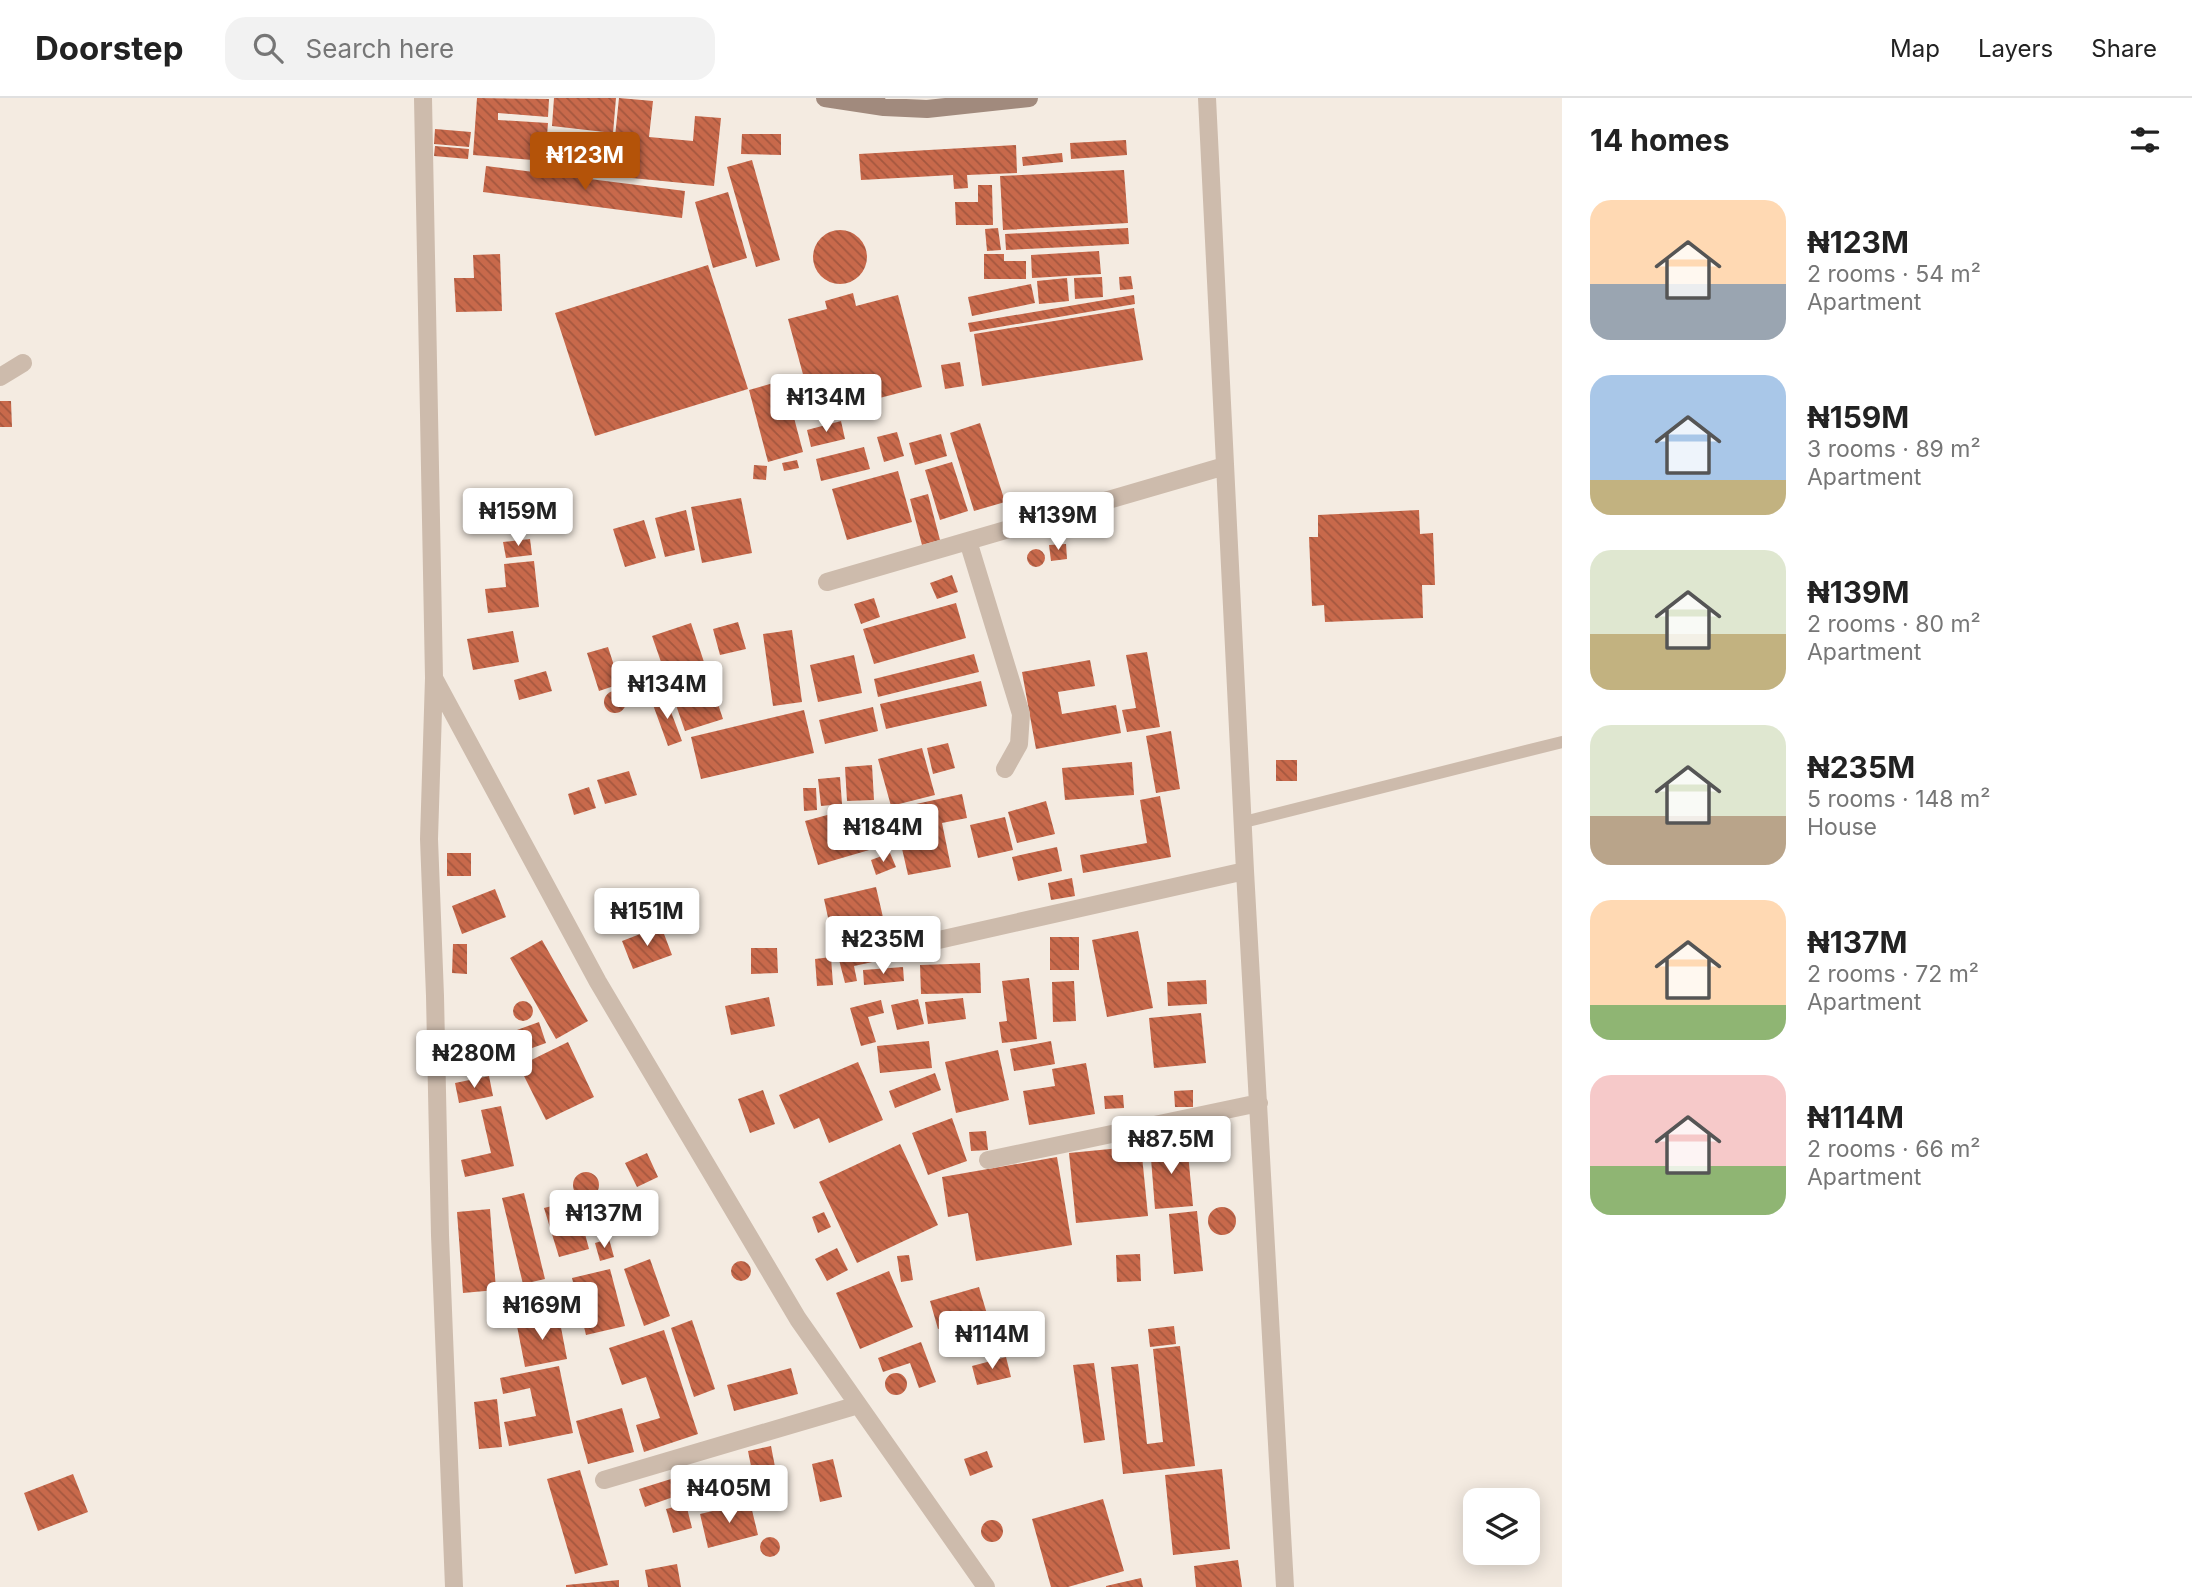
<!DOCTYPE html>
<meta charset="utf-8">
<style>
:root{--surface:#fff;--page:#f2f2f2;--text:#222;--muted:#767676;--line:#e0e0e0;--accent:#b45309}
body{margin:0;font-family:Inter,sans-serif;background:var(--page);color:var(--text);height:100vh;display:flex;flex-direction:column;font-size:26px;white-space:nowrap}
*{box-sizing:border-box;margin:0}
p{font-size:23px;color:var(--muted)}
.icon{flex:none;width:38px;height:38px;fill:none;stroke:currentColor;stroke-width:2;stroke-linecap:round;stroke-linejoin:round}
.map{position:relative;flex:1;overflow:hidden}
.drawer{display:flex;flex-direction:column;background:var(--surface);width:630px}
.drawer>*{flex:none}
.tools{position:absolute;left:1463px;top:1390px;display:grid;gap:14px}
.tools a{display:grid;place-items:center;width:77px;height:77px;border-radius:14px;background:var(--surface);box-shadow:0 4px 18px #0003;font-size:35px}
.price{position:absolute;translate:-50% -60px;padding:0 16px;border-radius:7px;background:#fff;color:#222;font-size:23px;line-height:46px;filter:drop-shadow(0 2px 4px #0008)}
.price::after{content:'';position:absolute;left:50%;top:42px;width:21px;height:16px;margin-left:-10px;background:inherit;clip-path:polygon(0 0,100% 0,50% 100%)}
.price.current{background:var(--accent);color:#fff}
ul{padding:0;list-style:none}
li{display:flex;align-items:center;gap:21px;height:175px;padding:0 28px}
li span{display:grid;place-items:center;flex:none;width:196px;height:140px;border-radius:21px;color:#555}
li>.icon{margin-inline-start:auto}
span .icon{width:84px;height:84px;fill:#fffc;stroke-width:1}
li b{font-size:30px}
h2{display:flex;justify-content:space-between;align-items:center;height:84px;padding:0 28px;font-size:30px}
header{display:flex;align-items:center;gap:42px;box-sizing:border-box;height:98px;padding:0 35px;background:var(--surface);border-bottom:2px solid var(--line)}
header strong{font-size:33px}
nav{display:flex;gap:38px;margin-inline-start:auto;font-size:24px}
.search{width:490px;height:63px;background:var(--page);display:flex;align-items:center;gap:18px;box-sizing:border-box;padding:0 24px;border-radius:21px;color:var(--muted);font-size:26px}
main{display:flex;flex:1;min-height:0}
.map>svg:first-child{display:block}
</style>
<header>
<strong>Doorstep</strong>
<div class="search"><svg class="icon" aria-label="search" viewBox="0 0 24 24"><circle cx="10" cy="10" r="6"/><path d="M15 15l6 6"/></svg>Search here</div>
<nav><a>Map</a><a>Layers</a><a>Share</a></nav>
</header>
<main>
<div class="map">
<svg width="1562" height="1489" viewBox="0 0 1562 1489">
<defs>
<pattern id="building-back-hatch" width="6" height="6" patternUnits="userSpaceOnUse" patternTransform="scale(1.75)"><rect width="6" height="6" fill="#c8694b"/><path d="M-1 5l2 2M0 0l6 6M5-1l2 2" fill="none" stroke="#a4573f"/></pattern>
</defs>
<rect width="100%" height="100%" fill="#f4ebe1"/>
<path fill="url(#building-back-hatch)" d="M477,0L549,1L548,19L498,15V22L548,25L545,63L473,57Z
M554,0H616L613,35L552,28Z
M619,0L653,3L649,39L693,43L695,18L721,20L714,88L611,78Z
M435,31L471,34L469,49L434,46Z
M742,36H781V57L741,56Z
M1126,42L1127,57L1071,61L1070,45Z
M1016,47L1017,75L967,77L968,90L954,91L953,77L861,82L859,56Z
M435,48L469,51L468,61L434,58Z
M1062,55L1063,64L1023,68L1022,59Z
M752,62L780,162L756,169L727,69Z
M486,68L685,93L682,120L483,94Z
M1124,72L1128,125L1003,132L1000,78Z
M978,87H992L993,127H956L955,104H978Z
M728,94L747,160L713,170L695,104Z
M998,130L1001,152L987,153L985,131Z
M1128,130L1129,146L1006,152L1005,136Z
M813 159a27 27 0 1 1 54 0a27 27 0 1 1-54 0Z
M1099,153L1101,176L1032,180L1031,157Z
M500,156L502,213L456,214L454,180H474L473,157Z
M984,156H1004V163H1026V181H984Z
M708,167L748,291L595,338L555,215Z
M1131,178L1133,191L1120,192L1119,179Z
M1102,179L1103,199L1075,201L1074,180Z
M1067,180L1069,203L1039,206L1037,183Z
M1031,186L1035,205L972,218L968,199Z
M853,195L856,208L898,197L922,289L814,317L788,221L827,211L825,203Z
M1134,197L1135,206L970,234L968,225Z
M1134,210L1143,262L982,288L974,236Z
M960,264L964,288L945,291L941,267Z
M784,282L803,354L768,364L749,292Z
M0,303H11L12,329H0Z
M841,323L845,341L811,349L807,332Z
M980,325L1005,404L974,413L950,335Z
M897,334L904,358L884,364L877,339Z
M941,336L947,358L915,367L909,345Z
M864,349L870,371L821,383L816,361Z
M797,362L799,370L784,373L782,365Z
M952,364L968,413L940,422L925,372Z
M754,367L767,368L766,382L753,381Z
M898,373L912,424L847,442L832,391Z
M928,396L940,442L922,447L910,401Z
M741,400L752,455L702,465L691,409Z
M686,412L695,452L665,459L655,420Z
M1419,412L1420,436L1433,435L1435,487H1422L1423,520L1325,524L1324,507L1312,508L1309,439H1318V417Z
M644,422L656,460L625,469L613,431Z
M530,441L532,457L506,460L503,444Z
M1066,446L1067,461L1051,463L1049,447Z
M1027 460a9 9 0 1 1 18 0a9 9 0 1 1-18 0Z
M534,463L539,509L488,515L485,491L506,489L504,466Z
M952,477L958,494L937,501L930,485Z
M874,500L880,519L861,526L854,506Z
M956,505L966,540L874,566L863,531Z
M738,524L746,551L720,557L713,531Z
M691,525L723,621L685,633L652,538Z
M792,532L802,604L773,608L763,536Z
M513,533L519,564L473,572L467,541Z
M608,549L620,586L599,593L587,555Z
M1147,554L1160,629L1127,634L1122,612L1136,610L1126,557Z
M974,556L979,574L878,599L874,581Z
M854,557L862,595L818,604L810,567Z
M1090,562L1095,588L1058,594L1062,616L1116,607L1121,635L1036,651L1022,574Z
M546,573L552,593L519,602L514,582Z
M981,583L987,608L886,631L880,606Z
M604 604a11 11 0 1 1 22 0a11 11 0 1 1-22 0Z
M665,598L682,643L668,648L652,604Z
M873,609L878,633L825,646L819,622Z
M804,612L814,655L701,681L691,639Z
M1171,633L1180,691L1156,695L1146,638Z
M948,645L955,670L933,676L927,650Z
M922,650L935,697L891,708L878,661Z
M1276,662H1297V683H1276Z
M1132,664L1134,697L1065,702L1062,670Z
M872,667L874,702L847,703L845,669Z
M629,673L637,697L605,706L597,682Z
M840,679L842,706L821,708L818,681Z
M589,689L596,710L574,717L568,696Z
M803,690H816L817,712L804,713Z
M962,696L967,720L942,725L951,769L908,777L893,711Z
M1160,698L1171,759L1083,775L1080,757L1147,745L1140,702Z
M1046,703L1055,736L1017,745L1008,714Z
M842,713L845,723L865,717L876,750L818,767L805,723Z
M1005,719L1013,752L978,760L970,727Z
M1057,749L1062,773L1018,783L1012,759Z
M447,755H471V778H447Z
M890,755L896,769L876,777L871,762Z
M1072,780L1075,798L1051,802L1048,785Z
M876,789L888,841L835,852L824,801Z
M495,791L506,819L462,836L452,808Z
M661,828L672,857L633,871L622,843Z
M1138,833L1153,910L1107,919L1092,842Z
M1050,839H1079V872H1050Z
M542,842L588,923L556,941L510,860Z
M897,843L900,858L854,868L857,883L845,885L838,858Z
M453,846H467V876L452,875Z
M751,850H777L778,875L751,876Z
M831,859L833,887L817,888L815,861Z
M980,865L981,895L921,896L920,867Z
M903,869L904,883L864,887L863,872Z
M1029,880L1037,941L1002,945L999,924L1007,923L1002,883Z
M1206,882L1207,906L1168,908L1167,884Z
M1074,883L1076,923L1053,924L1052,884Z
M769,899L775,928L731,937L725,908Z
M963,900L966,921L928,926L925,904Z
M918,901L924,926L897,932L891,907Z
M881,902L884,915L868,919L876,944L861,948L850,910Z
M513 913a10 10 0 1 1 20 0a10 10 0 1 1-20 0Z
M1201,915L1206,965L1154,970L1149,920Z
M539,924L546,945L507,959L500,938Z
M929,943L932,970L880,975L877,948Z
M1051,943L1055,966L1014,973L1010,951Z
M568,944L594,999L546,1022L519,968Z
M998,952L1009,1002L956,1015L945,964Z
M858,964L883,1022L829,1045L819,1020L794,1031L779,997Z
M1086,965L1095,1016L1029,1027L1023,993L1055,988L1052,971Z
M935,975L941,992L895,1010L889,993Z
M489,978L493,998L459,1005L455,985Z
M763,992L775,1026L750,1035L738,1001Z
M1193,992V1009H1175L1174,993Z
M1123,997L1124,1010L1105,1011L1104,998Z
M501,1008L514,1068L465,1079L461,1062L491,1055L481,1012Z
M952,1020L967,1063L928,1077L912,1035Z
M986,1033L988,1052L971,1053L969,1034Z
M1187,1045L1193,1108L1155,1111L1150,1048Z
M900,1046L938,1127L857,1165L819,1084Z
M1141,1048L1148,1118L1076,1125L1069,1055Z
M647,1055L658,1079L637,1089L625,1065Z
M1057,1059L1072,1147L976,1163L968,1115L948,1119L942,1079Z
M573 1087a13 13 0 1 1 26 0a13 13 0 1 1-26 0Z
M524,1095L545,1181L523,1186L502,1100Z
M576,1102L589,1151L559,1159L544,1110Z
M1208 1123a14 14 0 1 1 28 0a14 14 0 1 1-28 0Z
M490,1111L496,1192L463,1195L457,1114Z
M1197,1113L1203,1173L1174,1176L1169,1116Z
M824,1114L831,1129L818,1135L812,1119Z
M609,1141L614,1159L600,1163L595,1145Z
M837,1150L848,1172L827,1183L815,1161Z
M1140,1156L1141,1183L1117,1184L1116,1157Z
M909,1157L913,1182L901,1184L897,1158Z
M650,1161L670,1218L644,1228L624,1171Z
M731 1173a10 10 0 1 1 20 0a10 10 0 1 1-20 0Z
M610,1171L625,1228L586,1237L572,1180Z
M889,1173L913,1229L860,1251L836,1195Z
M979,1189L987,1216L938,1231L930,1203Z
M559,1219L567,1261L525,1269L517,1228Z
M692,1222L715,1291L694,1299L671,1230Z
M1174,1228L1176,1246L1150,1249L1148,1231Z
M664,1232L698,1336L644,1354L636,1327L660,1320L646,1279L622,1287L609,1250Z
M921,1244L936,1284L919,1290L910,1265L883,1274L878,1260Z
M1180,1248L1195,1368L1123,1376L1111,1269L1138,1266L1147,1346L1163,1344L1153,1251Z
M1006,1259L1011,1279L977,1287L972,1268Z
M1094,1265L1105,1342L1084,1345L1073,1267Z
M559,1268L573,1335L509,1348L504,1324L536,1318L530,1290L503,1296L500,1280Z
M791,1270L798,1296L734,1313L727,1287Z
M885 1286a11 11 0 1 1 22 0a11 11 0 1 1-22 0Z
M497,1301L502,1349L479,1351L474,1304Z
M622,1310L634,1354L588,1366L576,1323Z
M771,1348L776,1374L753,1378L748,1353Z
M987,1353L993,1369L970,1378L964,1361Z
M833,1361L842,1399L820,1404L812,1366Z
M1222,1371L1230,1451L1173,1457L1165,1377Z
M580,1372L608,1467L575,1476L547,1381Z
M73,1376L88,1414L38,1433L24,1395Z
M671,1381L676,1398L645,1409L639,1391Z
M1103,1401L1124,1473L1068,1489H1051L1032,1421Z
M750,1404L758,1437L708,1450L700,1416Z
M686,1406L692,1430L673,1435L666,1411Z
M981 1433a11 11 0 1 1 22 0a11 11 0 1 1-22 0Z
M760 1449a10 10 0 1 1 20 0a10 10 0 1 1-20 0Z
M1238,1462L1242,1489H1196L1194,1468Z
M677,1466L681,1489H648L645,1472Z
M1141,1480L1143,1489H1106V1488Z
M619,1482V1489H566V1487Z"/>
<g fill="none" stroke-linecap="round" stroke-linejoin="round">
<path stroke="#cdbbac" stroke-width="12" d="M1244,724L1562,644"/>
<path stroke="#cdbbac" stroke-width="18" d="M423,0L434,580L429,741L435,898L440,1137L454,1489
M1207,0L1245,773L1285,1489
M0,279L23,265
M968,443L1021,616L1019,646L1005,671
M827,484L1225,368
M434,580L598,884L798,1221L986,1489
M921,846L1245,773
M988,1062L1259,1005
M604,1382L858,1307"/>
<path stroke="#a18a7d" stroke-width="18" d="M825,0L884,9L927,11L1029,0"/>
</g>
</svg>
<div class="tools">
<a><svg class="icon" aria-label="layers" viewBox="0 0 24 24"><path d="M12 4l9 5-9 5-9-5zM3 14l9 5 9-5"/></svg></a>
</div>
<b class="price current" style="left:585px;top:94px">₦123M</b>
<b class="price" style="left:826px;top:336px">₦134M</b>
<b class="price" style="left:518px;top:450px">₦159M</b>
<b class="price" style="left:1058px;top:454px">₦139M</b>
<b class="price" style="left:667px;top:623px">₦134M</b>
<b class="price" style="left:883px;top:766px">₦184M</b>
<b class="price" style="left:647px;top:850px">₦151M</b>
<b class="price" style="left:883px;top:878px">₦235M</b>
<b class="price" style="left:474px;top:992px">₦280M</b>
<b class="price" style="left:1171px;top:1078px">₦87.5M</b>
<b class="price" style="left:604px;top:1152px">₦137M</b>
<b class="price" style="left:542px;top:1244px">₦169M</b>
<b class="price" style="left:992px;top:1273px">₦114M</b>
<b class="price" style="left:729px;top:1427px">₦405M</b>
</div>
<section class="drawer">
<h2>14 homes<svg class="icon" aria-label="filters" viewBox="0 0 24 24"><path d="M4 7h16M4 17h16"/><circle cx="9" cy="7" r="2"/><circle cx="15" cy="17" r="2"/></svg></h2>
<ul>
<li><span style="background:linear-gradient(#ffd9b3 60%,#9aa5b1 0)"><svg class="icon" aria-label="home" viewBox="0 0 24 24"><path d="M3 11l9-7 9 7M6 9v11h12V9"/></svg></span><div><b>₦123M</b><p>2 rooms · 54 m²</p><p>Apartment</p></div></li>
<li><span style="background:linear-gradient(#a9c7e8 75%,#c2b280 0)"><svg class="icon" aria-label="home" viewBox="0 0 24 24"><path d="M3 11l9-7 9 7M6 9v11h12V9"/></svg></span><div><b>₦159M</b><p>3 rooms · 89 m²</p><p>Apartment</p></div></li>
<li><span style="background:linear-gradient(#dfe7d0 60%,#c2b280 0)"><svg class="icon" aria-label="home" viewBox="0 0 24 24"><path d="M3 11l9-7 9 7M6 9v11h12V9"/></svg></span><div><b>₦139M</b><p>2 rooms · 80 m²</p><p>Apartment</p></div></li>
<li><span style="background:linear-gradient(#dfe7d0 65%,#b9a48a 0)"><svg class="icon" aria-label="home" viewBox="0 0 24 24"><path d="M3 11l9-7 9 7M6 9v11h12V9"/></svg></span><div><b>₦235M</b><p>5 rooms · 148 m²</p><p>House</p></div></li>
<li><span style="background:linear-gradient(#ffd9b3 75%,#8fb573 0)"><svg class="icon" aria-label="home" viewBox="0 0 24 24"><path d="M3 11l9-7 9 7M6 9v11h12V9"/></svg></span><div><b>₦137M</b><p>2 rooms · 72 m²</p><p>Apartment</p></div></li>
<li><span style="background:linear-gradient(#f6c9c9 65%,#8fb573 0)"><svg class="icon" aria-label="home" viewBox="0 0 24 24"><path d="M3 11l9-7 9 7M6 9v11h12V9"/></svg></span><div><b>₦114M</b><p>2 rooms · 66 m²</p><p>Apartment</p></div></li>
</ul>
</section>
</main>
